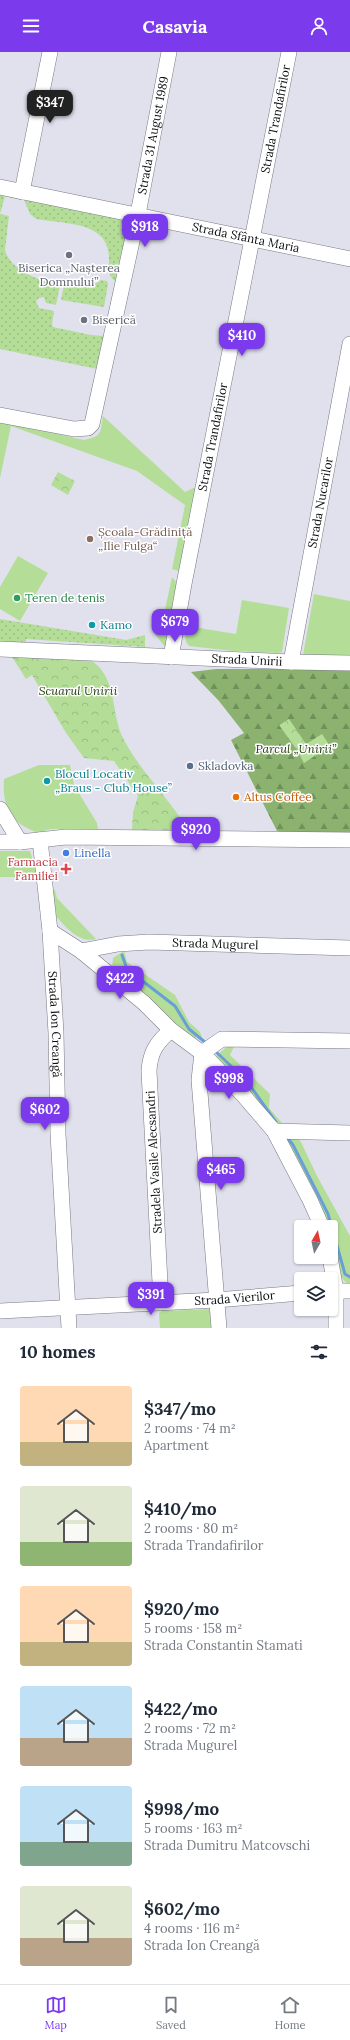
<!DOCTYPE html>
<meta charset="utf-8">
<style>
:root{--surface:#fff;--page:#f6f6f7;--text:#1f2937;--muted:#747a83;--line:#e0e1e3;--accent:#7c3aed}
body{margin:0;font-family:Lora,serif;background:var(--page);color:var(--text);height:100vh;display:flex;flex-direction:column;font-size:15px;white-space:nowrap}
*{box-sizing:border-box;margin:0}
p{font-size:13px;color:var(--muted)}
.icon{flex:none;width:22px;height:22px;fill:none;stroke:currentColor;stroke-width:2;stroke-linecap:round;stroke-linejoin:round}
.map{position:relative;height:1276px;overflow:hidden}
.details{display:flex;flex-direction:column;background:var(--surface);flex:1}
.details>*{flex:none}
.needle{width:26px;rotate:9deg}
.fabs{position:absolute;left:294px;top:1168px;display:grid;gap:8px}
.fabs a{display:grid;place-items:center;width:44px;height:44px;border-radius:4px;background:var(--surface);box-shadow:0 1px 3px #0004;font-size:20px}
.price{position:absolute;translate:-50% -34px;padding:0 9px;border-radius:8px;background:var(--accent);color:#fff;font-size:13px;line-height:26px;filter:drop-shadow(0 1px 2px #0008)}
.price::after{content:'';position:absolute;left:50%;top:24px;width:12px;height:9px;margin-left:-6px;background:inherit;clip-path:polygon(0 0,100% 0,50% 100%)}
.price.on{background:#222;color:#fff}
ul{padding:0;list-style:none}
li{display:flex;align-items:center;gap:12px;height:100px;padding:0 20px}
li span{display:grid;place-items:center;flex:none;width:112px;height:80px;border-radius:4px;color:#555}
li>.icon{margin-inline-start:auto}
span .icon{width:48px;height:48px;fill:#fffc;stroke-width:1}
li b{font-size:17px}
h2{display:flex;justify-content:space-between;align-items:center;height:48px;padding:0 20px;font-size:17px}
header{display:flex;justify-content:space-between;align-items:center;height:52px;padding:0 20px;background:var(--accent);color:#fff;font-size:18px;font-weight:700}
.tabs{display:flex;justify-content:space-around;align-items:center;height:56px;border-top:1px solid var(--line);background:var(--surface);font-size:11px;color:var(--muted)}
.tabs a{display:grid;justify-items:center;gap:2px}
.tabs .on{color:var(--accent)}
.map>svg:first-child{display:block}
</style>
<header><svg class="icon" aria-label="menu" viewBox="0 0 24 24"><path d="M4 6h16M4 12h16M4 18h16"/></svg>Casavia<svg class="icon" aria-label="person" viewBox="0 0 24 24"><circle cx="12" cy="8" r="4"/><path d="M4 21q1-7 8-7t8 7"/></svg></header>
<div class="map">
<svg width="350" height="1276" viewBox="0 0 350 1276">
<defs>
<pattern id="grass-dots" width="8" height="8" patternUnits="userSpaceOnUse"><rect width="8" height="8" fill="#b4de98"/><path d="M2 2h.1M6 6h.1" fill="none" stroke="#9abd82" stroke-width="1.8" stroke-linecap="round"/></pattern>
<pattern id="forest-firs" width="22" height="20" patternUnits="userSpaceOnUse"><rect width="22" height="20" fill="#8bb36f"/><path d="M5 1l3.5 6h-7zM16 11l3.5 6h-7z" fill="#70905a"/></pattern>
<pattern id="park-crowns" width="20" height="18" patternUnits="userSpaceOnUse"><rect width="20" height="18" fill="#b4de98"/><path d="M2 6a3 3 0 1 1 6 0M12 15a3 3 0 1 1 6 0" fill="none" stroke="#9abd82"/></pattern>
</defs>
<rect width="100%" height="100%" fill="#e0e1ed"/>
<path fill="url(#grass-dots)" d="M0,140L13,143L16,147L5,144L0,162L9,164L5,198C10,218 41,230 60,233L56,253L46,251L44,245L39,246L36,249L39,256L54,259L52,272L53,275L91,283L104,284L97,317L0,297Z
M27,146L130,167L110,256L115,229C107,223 109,215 109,206C109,169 64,172 36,167L30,162L24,148Z
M101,228L107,229L108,232L104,255L61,248L64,233C79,235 88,237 101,228Z
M0,567L126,588L145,583V595L26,587V592L0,590Z"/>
<path fill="url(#forest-firs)" d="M216,617H350V783L283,781L277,779L231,688L244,681L219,649L191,620Z"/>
<path fill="url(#park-crowns)" d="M58,420L75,429L68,443L51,433Z
M12,605L92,609C117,626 111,660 122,684C139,719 170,746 189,780L132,778L133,760L138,744L114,709L84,706L66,681L32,623L26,627Z
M289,667L306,692L297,698L279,673Z"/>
<path fill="#b4de98" d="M103,364L185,440L193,436H198L182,520L172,517L185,453L137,419L11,374L0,426V369L84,388C102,384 100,382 103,364Z
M18,504L48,521L20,569L0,557V535Z
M172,525L180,535L168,596L165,595L155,582L160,581Z
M314,542L350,549V606L303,603Z
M242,548L289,556L282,600L277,601L233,599L189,594C183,588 186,581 187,574L236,582Z
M322,682L330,694L304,711L297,698Z
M39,713H70L74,733L97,771L98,777H50L38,781C11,771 2,756 4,727Z
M0,799H30L38,825H0Z
M52,838H55L57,846L96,887C79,892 65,874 55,863Z
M124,899L127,910L175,943L189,970L200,980L202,985L190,986L112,916L113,906Z
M229,993H235L230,1003L270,1042L269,1056L282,1071L276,1075L261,1055L216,1004Z
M295,1083L301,1090L317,1124L350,1184V1233C335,1227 331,1189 331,1175H328L286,1087Z
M212,1257L214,1276H160L159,1261L162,1259Z"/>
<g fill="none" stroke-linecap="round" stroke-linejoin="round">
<path stroke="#689fd9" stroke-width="3" d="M122,903L127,917L175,954L189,977L206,991
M215,999L246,1028L276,1070
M287,1085L293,1093L328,1162L345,1222L350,1225"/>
<g stroke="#787984" stroke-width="16">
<g id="minor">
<path id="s1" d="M0,135L350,207"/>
<path d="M22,140L50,0"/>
<path id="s2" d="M0,363L74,377L88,376L92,372L138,162L169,0"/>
<path id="s3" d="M0,597L291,610L350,611"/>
<path id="s4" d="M171,605L184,532L289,0"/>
<path id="s5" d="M291,610L350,292"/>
<path d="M0,757L20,790"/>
<path id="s6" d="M40,788L50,879L56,981L58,1082L69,1276"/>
<path d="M0,790H20L66,785L350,788"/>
<path d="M50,879L81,899L144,951L171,978L202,1001L244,1044L274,1079L310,1148L322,1175"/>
<path id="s7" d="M81,899L118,892L149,890L350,896"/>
<path d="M202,1001L199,1028L219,1276"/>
<path d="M202,1001L222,987L350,989"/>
<path d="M274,1079L350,1081"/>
<path d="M330,1205L336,1239V1276"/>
<path d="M331,1239H350"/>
<path d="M161,1250L149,1019C150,1000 157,990 171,978"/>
<path id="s8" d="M0,1259L216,1248L301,1241"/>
</g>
</g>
<use href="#minor" stroke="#fff" stroke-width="15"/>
</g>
<g fill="#6b7280" stroke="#fff" stroke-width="1.5">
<circle cx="69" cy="203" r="4"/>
<circle cx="84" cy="268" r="4"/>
</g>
<circle fill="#8d6e63" stroke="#fff" stroke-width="1.5" cx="90" cy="487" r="4"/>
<circle fill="#2e9e5b" stroke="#fff" stroke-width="1.5" cx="17" cy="546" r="4"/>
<g fill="#0f9aa8" stroke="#fff" stroke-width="1.5">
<circle cx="92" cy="573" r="4"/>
<circle cx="47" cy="729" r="4"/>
</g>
<circle fill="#5c6f8a" stroke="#fff" stroke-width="1.5" cx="190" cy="714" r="4"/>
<circle fill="#e8710a" stroke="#fff" stroke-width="1.5" cx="236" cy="745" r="4"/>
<circle fill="#3f7fe0" stroke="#fff" stroke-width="1.5" cx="66" cy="801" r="4"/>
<path fill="#e0444e" stroke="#fff" stroke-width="1.5" d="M64 811h4v4h4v4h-4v4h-4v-4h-4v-4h4z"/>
<g text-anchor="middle" stroke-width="3" stroke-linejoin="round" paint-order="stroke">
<g font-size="12" fill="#0e0f13" stroke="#fff">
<text dy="4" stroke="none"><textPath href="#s4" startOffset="548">Strada Trandafirilor</textPath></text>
<text dy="4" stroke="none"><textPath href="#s2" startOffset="390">Strada 31 August 1989</textPath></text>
<text dy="4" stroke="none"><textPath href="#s1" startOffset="251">Strada Sfânta Maria</textPath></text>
<text dy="4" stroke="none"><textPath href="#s4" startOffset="224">Strada Trandafirilor</textPath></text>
<text dy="4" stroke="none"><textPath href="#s5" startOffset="162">Strada Nucarilor</textPath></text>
<text dy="4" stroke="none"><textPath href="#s3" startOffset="247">Strada Unirii</textPath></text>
<text dy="4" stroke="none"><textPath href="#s7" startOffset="135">Strada Mugurel</textPath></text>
<text dy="4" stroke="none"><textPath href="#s6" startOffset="185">Strada Ion Creangă</textPath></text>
<text transform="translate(154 1110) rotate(-93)" y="4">Stradela Vasile Alecsandri</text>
<text dy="4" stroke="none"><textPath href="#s8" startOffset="235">Strada Vierilor</textPath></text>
</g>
<g font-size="12" fill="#5b616d" stroke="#fff">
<text x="69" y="220">Biserica „Nașterea<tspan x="69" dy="14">Domnului”</tspan></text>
<text x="92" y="272" text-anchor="start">Biserică</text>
</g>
<g font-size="12" fill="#785e54" stroke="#fff" text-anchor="start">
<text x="98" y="484">Școala-Grădiniță<tspan x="98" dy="14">„Ilie Fulga“</tspan></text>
</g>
<g font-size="12" fill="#27864d" stroke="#fff" text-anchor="start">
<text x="25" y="550">Teren de tenis</text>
</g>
<g font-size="12" fill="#0d838f" stroke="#fff" text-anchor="start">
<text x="100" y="577">Kamo</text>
<text x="55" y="726">Blocul Locativ<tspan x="55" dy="14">„Braus - Club House”</tspan></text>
</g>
<g font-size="12" font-style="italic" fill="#26400f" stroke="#fff">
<text x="78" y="643">Scuarul Unirii</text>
<text x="296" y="701">Parcul „Unirii”</text>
</g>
<g font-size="12" fill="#4e5e75" stroke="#fff" text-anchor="start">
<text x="198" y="718">Skladovka</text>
</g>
<g font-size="12" fill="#c56008" stroke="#fff" text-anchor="start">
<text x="244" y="749">Altus Coffee</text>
</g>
<g font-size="12" fill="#366cbe" stroke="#fff" text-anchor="start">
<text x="74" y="805">Linella</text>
</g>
<g font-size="12" fill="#be3a42" stroke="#fff" text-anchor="end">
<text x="58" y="814">Farmacia<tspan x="58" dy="14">Familiei</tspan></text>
</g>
</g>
</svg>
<div class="fabs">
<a><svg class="needle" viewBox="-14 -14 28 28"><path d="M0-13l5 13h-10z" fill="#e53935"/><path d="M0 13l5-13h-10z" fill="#747a83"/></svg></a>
<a><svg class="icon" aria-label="layers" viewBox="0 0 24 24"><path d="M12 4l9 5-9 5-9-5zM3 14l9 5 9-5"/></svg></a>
</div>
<b class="price on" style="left:50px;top:72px">$347</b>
<b class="price" style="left:145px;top:196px">$918</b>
<b class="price" style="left:242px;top:305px">$410</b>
<b class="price" style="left:175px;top:591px">$679</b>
<b class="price" style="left:196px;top:799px">$920</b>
<b class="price" style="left:120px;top:948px">$422</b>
<b class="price" style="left:229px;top:1048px">$998</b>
<b class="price" style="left:45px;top:1079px">$602</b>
<b class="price" style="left:221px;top:1139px">$465</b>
<b class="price" style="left:151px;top:1264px">$391</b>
</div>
<section class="details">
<h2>10 homes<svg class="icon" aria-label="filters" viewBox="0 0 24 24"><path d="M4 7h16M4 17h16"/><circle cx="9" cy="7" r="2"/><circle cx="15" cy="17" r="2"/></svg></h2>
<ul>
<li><span style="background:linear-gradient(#ffd9b3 70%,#c2b280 0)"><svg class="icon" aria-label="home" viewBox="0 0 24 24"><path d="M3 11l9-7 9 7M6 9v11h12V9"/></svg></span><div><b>$347/mo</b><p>2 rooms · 74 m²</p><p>Apartment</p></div></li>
<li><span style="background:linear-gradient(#dfe7d0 70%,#8fb573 0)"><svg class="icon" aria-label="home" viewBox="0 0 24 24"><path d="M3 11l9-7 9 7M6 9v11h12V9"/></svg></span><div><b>$410/mo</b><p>2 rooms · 80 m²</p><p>Strada Trandafirilor</p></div></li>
<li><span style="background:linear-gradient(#ffd9b3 70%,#c2b280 0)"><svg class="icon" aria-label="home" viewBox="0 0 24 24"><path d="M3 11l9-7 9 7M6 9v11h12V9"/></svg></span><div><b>$920/mo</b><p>5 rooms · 158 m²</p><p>Strada Constantin Stamati</p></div></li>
<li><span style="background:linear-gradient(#bfe0f5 65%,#b9a48a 0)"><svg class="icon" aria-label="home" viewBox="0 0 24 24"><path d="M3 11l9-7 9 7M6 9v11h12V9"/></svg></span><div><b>$422/mo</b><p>2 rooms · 72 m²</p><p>Strada Mugurel</p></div></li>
<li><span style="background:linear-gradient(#bfe0f5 70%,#7fa58c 0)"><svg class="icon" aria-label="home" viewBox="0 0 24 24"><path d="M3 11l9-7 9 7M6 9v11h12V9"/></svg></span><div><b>$998/mo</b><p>5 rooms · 163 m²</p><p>Strada Dumitru Matcovschi</p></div></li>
<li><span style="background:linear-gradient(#dfe7d0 65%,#b9a48a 0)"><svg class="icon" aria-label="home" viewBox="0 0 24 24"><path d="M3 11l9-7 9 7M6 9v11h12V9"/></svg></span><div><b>$602/mo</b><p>4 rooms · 116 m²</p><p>Strada Ion Creangă</p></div></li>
</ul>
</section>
<nav class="tabs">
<a class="on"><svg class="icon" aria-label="map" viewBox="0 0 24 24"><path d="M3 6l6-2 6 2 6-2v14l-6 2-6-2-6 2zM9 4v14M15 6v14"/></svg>Map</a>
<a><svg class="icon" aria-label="saved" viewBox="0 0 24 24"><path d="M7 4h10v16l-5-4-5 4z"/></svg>Saved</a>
<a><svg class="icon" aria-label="home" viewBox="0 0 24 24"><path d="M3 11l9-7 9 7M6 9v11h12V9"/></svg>Home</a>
</nav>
